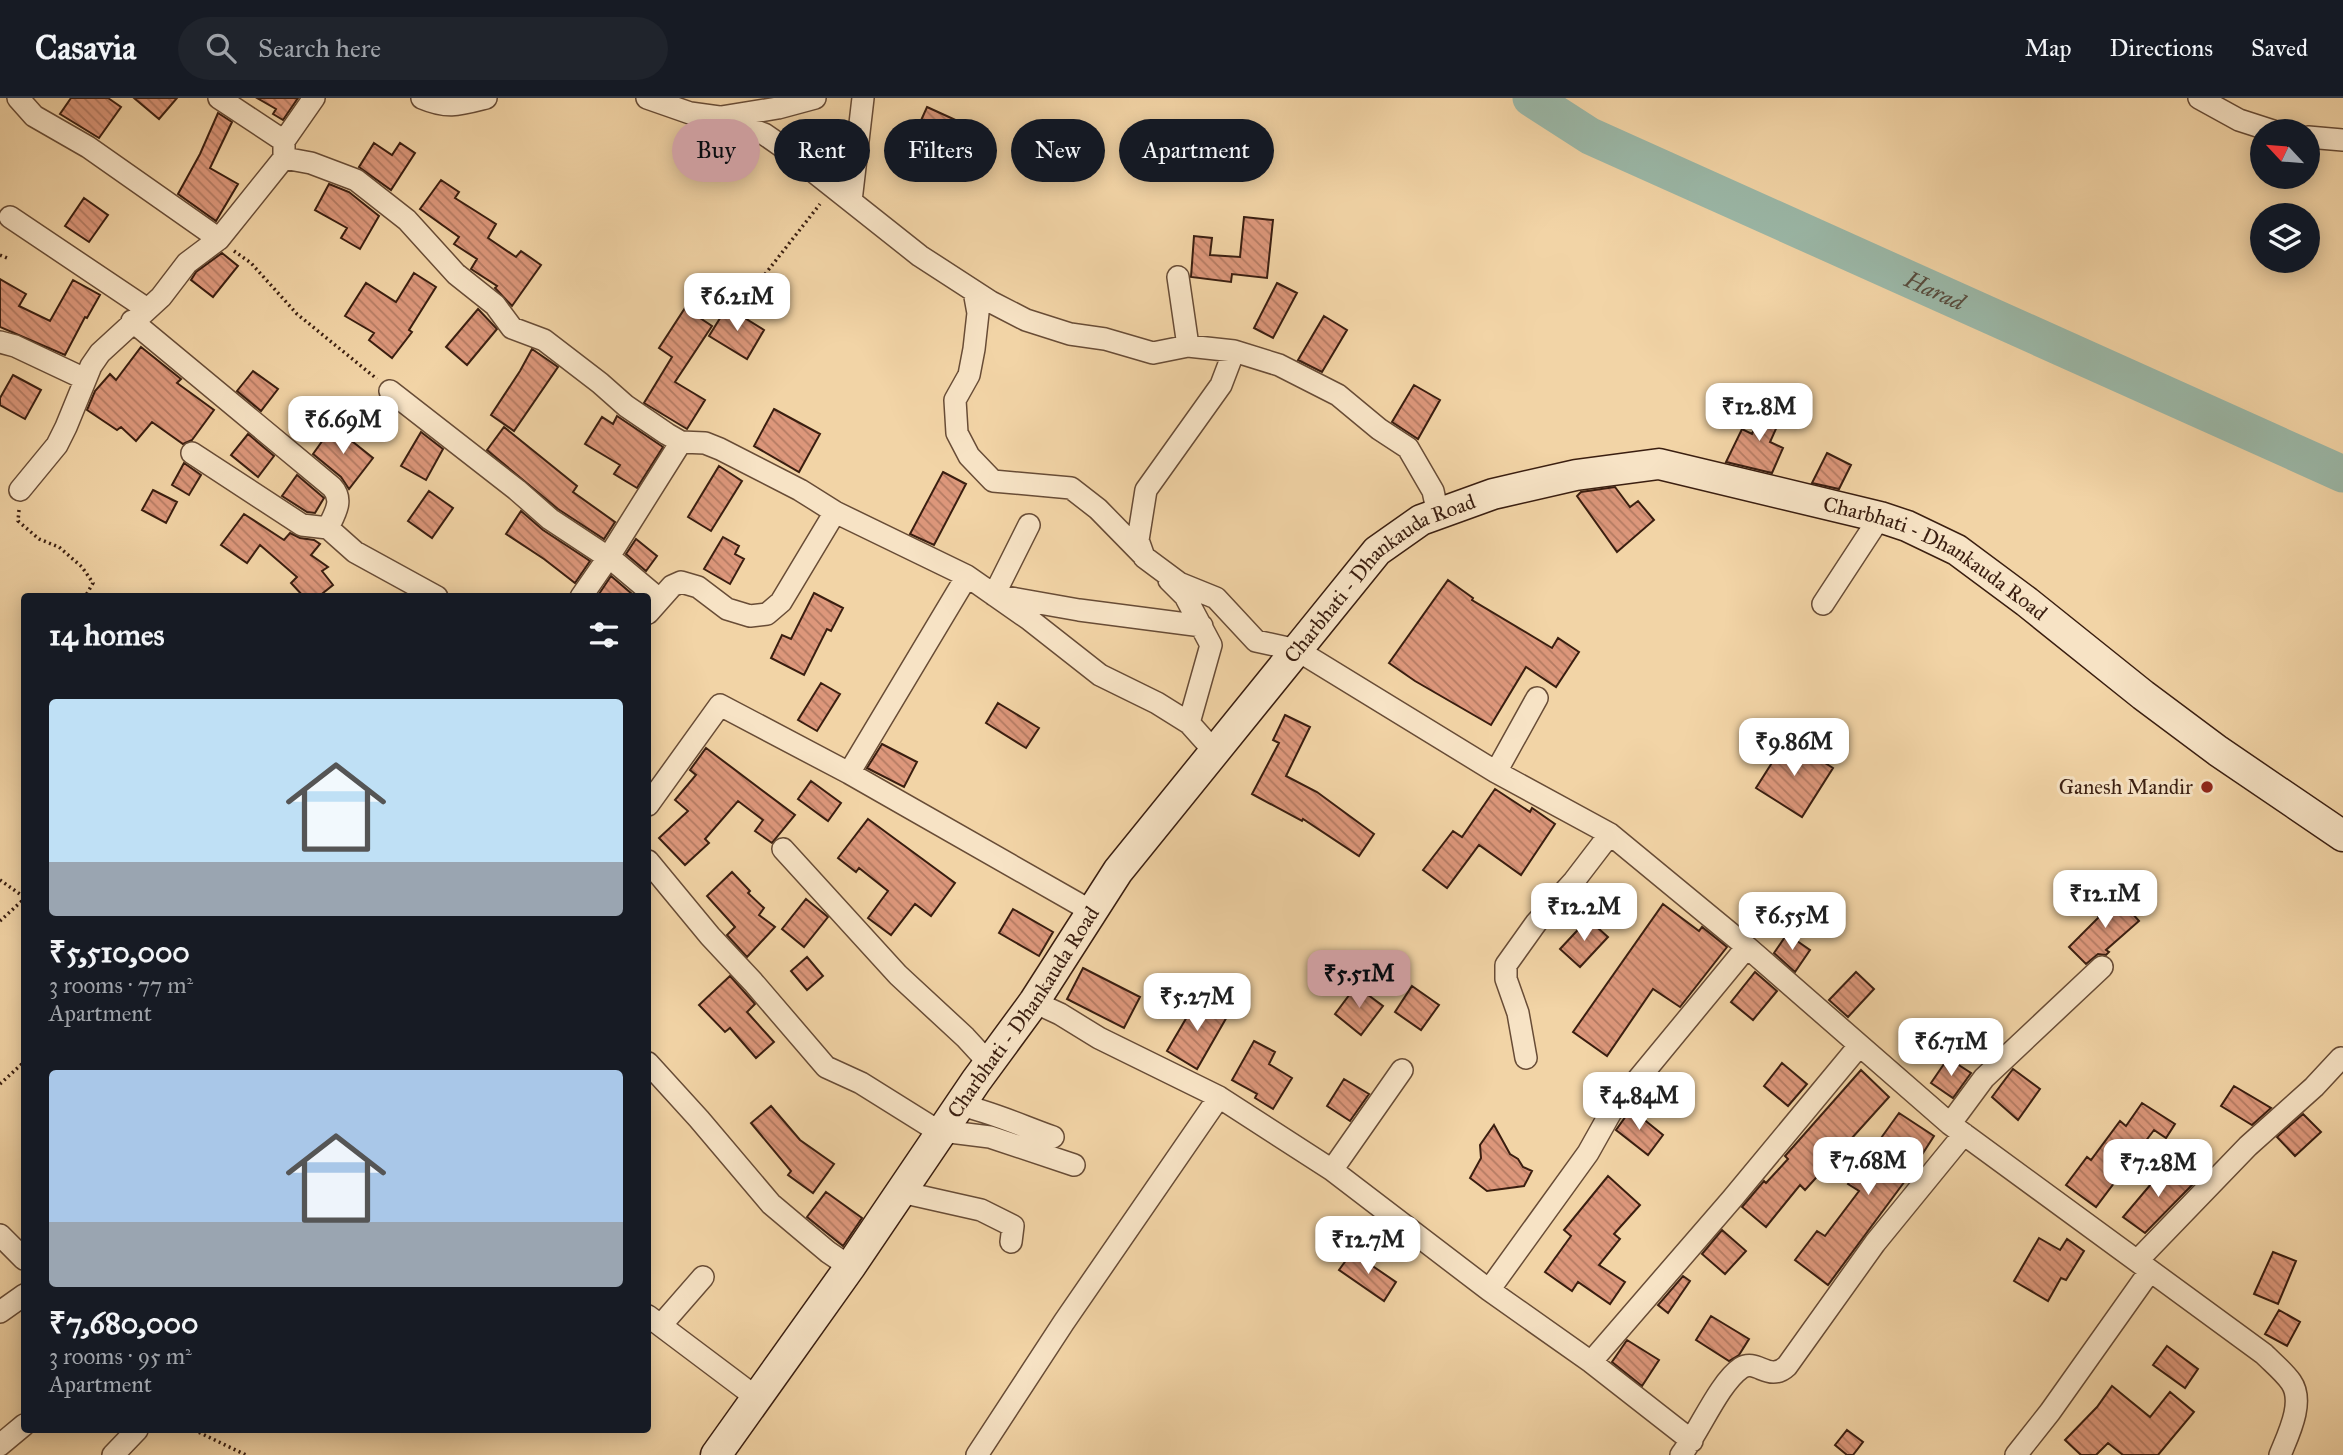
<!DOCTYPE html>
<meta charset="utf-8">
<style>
:root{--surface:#171b24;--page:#20242c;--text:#f1f3f6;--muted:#9ea1a6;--line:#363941;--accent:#c59692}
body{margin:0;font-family:"IM FELL Great Primer",serif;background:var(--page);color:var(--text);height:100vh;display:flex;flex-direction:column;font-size:26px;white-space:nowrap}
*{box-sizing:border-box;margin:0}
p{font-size:23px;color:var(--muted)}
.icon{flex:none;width:38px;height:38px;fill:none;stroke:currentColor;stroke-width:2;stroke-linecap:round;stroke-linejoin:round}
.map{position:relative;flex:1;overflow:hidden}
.sheet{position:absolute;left:21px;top:495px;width:630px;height:840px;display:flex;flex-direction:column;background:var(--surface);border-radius:7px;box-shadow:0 4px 18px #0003}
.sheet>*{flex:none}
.top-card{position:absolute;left:672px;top:21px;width:665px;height:63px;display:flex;gap:14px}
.needle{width:46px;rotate:296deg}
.tools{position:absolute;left:2250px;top:21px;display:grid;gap:14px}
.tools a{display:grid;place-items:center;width:70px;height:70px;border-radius:50%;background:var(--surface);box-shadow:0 4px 18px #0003;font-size:35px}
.price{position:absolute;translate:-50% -60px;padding:0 16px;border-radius:14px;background:#fff;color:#222;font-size:23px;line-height:46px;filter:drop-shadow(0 2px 4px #0008)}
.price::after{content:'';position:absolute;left:50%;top:42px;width:21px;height:16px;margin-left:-10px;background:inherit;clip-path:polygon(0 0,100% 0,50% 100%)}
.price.selected{background:var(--accent);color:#111}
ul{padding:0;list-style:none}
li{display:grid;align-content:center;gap:14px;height:371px;padding:0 28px}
li span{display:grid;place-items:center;height:217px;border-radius:7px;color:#555}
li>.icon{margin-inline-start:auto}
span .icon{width:126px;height:126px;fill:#fffc;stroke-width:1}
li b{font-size:30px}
h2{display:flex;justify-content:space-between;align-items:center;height:84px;padding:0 28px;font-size:30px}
.tag{padding:0 24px;border-radius:32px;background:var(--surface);box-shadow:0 4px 18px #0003;font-size:24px;line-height:63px}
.tag.selected{background:var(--accent);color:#111}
header{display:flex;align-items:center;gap:42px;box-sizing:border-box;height:98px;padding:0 35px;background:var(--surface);border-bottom:2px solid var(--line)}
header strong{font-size:33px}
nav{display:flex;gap:38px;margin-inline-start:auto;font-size:24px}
.search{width:490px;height:63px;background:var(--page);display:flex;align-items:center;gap:18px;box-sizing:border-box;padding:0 24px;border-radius:38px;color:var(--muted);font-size:26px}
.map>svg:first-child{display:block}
</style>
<header>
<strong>Casavia</strong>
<div class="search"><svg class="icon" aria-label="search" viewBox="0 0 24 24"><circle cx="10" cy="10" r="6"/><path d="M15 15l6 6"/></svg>Search here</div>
<nav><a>Map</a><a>Directions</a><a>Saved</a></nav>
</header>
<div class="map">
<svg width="2343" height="1357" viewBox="0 0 2343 1357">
<defs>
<pattern id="building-back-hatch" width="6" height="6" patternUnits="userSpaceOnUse" patternTransform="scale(1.75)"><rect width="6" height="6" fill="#dd977b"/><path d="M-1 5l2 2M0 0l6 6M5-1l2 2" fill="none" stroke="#b47b63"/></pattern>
</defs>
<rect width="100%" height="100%" fill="#f2d4a6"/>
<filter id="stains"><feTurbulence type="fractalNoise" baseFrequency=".00286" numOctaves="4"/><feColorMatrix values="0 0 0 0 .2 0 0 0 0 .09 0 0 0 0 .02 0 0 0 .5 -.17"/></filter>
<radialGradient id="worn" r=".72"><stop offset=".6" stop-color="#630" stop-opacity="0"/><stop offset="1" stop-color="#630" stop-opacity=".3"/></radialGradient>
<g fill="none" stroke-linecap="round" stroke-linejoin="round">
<path stroke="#9bb8a8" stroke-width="37" id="s1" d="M1531,0L1590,38L2343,376"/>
</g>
<path fill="url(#building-back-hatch)" stroke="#3a1e10" stroke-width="2" d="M71,0H108L121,9L99,40L60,16Z
M134,0H177L159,21Z
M257,0H298L283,22L273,16L276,11Z
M927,9L971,29L958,58L914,38Z
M218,15L232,24L210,70L238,86L216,123L178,96L200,56Z
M374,45L392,57L400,45L415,55L391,92L359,69Z
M441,82L459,94L455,100L496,126L488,140L516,159L521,153L541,167L512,208L495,190L497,188L471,171L477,161L454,146L459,139L420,111Z
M329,86L349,94L379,118L360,151L341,140L347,130L315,112Z
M84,100L108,117L89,144L65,128Z
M1244,119L1273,122L1267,180L1232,176L1231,184L1191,179L1194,138L1212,140L1210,157L1240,159Z
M222,155L238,168L213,199L191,182L196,174Z
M414,175L436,189L409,232L412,234L392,260L369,242L374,235L345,218L366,185L396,204Z
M0,181L26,196L19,208L50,223L73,182L100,197L87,220L85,219L65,257L0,229Z
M1277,185L1297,195L1273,240L1254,230Z
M727,209L764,232L747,261L709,238Z
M685,210L712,228L675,284L705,302L687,331L644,305L672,259L659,250Z
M478,211L497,231L467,267L446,249Z
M1324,218L1347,232L1322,274L1298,262Z
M141,249L181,281L177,285L214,312L192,342L183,346L152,324L136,343L121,329L117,332L87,312L95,293L110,276L116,282Z
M532,251L558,269L514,333L491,317L520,273Z
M253,273L278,291L261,313L237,293Z
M13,277L41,292L25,321L0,307V300Z
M1414,287L1440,302L1418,341L1392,324Z
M1766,305L1784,313L1770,344L1783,350L1772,375L1726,364L1742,331L1752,336Z
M774,311L820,336L799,374L754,348Z
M617,318L663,349L637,390L614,376L620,367L585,346L602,319L613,326Z
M333,328L373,360L349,391L341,379L313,356Z
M504,329L577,388L573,394L615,424L604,441L558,411L487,352Z
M421,334L443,351L426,382L401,368Z
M248,336L274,358L258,379L231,357Z
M1827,355L1851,367L1839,391L1812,385Z
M184,365L201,377L189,397L172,387Z
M719,368L742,383L711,433L688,419Z
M943,374L966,386L934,447L910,436Z
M297,377L324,400L315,415L307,414L282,398Z
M1615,389L1630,409L1638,403L1654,422L1617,454L1577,398L1581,394Z
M153,392L177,404L166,425L142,412Z
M429,393L453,410L432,440L408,423Z
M521,413L543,432L590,463L575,485L544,461L506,436Z
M244,416L284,442L290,435L300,440L314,442L320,446L311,457L328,469L322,473L333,487L318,499H304L291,485L297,479L260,447L247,465L221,447Z
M723,439L739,448L735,456L744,461L730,486L704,471Z
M636,441L657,458L646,473L626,456Z
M611,478L632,496L630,499H602L599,496Z
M1448,482L1473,500L1472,502L1552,550L1558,540L1579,554L1556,589L1526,569L1491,627L1415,583L1389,565Z
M814,495L843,510L831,533L827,531L804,577L771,560L782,537L791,541Z
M821,585L840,596L817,633L798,622Z
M998,605L1039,630L1026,650L986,625Z
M1285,617L1310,629L1286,678L1317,694L1374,736L1359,758L1303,721L1302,723L1252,696L1279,645L1273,642Z
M1787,641L1833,670L1802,719L1756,690Z
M882,646L917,664L904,689L867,670Z
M706,650L795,717L772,745L755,733L763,722L738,703L705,741L709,745L685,767L659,740L688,713L675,702L696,677L690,672Z
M811,683L841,705L828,723L798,701Z
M1495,691L1530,714L1532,710L1555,726L1521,777L1479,747L1447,790L1423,772L1453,733L1462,739Z
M868,721L955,785L931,818L915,806L891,837L868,820L888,793L859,770L856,774L838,760Z
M732,774L750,793L748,795L764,810L759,817L775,829L747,859L727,837L735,829L707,798Z
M2114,795L2139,823L2106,852L2109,854L2106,857L2098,856L2086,866L2069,849L2099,819L2094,813Z
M806,801L828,819L804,849L782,831Z
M1663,806L1699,833L1702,829L1727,849L1680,909L1653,891L1607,958L1573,934Z
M1013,811L1053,834L1039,858L999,835Z
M1588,821L1608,839L1580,869L1560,851Z
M1787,836L1810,852L1795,874L1774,855Z
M807,859L823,878L807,892L791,873Z
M1083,870L1140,899L1124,930L1067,901Z
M1755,874L1777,893L1753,922L1731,904Z
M1856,874L1874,891L1848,919L1829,902Z
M730,878L755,906L747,914L774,944L756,960L730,930L725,934L699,907Z
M1356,888L1383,908L1361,937L1335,916Z
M1412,888L1439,907L1421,932L1395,914Z
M1198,900L1228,917L1197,971L1167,953Z
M1254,943L1275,954L1269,966L1292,980L1273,1011L1255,1000L1257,996L1232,982Z
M1948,960L1971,975L1953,1000L1931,985Z
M1782,965L1807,986L1788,1008L1764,988Z
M2013,971L2040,991L2018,1022L1992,999Z
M1861,972L1889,999L1805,1092L1800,1087L1766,1129L1742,1109L1764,1083L1766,1085L1788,1061L1785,1058Z
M1344,981L1369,996L1350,1023L1327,1008Z
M2234,988L2271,1010L2252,1027L2221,1008Z
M2142,1005L2175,1026L2166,1040L2154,1032L2096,1109L2066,1087L2087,1059L2091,1062L2120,1023L2126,1028Z
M771,1008L800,1042L834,1066L813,1095L788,1077L791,1073L751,1025Z
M1631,1011L1663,1037L1648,1057L1616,1032Z
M1899,1015L1934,1038L1905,1083L1828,1187L1795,1162L1817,1133L1825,1138L1859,1093L1848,1086Z
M2303,1016L2321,1034L2295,1058L2277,1039Z
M1494,1027L1510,1056L1518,1061L1523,1069L1532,1073L1524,1088L1487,1093L1470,1080L1481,1060L1480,1047Z
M2168,1066L2193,1086L2145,1135L2123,1119Z
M1608,1078L1640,1107L1614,1136L1620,1141L1599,1167L1625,1184L1610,1206L1578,1184L1572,1193L1545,1174L1571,1138L1564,1132Z
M826,1094L862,1120L843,1148L807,1119Z
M1722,1132L1746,1153L1725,1176L1702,1156Z
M2039,1140L2060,1152L2067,1141L2084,1153L2066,1182L2061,1180L2048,1203L2014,1183Z
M1352,1154L1396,1184L1384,1203L1339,1172Z
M2273,1154L2296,1163L2278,1206L2254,1196Z
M1683,1178L1690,1183L1668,1215L1658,1207Z
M2279,1212L2300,1224L2287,1248L2265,1236Z
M1711,1218L1749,1241L1739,1257L1729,1263L1696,1242Z
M1627,1242L1659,1262L1642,1288L1612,1264Z
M2167,1248L2198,1271L2185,1290L2153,1267Z
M2112,1288L2150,1319L2170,1294L2194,1314L2158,1357H2123L2108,1345L2096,1357H2081L2065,1342L2097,1309Z
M1847,1332L1863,1344L1853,1357H1847L1835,1347Z"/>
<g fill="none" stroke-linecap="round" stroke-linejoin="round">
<g stroke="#684c36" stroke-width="24">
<path id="street" d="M18,0L34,18L88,49L219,141
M219,0L284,43V60
M422,0C448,11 459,7 486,0
M647,0L690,15L719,19L764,36L780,47L920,158L991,204L1026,222L1070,236L1105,241L1153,255L1188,248L1234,253L1279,267L1338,297L1379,331L1408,350L1433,393L1438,416
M2199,0L2239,22L2273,33
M721,19L778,10L815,0
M2308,39L2343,42
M284,43L314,0
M851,103L863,0
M10,119L147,211
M1178,179L1188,248
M974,193L978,215L974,251L969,277L955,302L957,335L969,358L993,383L1071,390L1098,411L1144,458
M132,223L332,389C344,402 335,415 328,430
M0,244L15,248L85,281
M1234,253L1221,287L1146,392L1138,442L1144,459L1179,485L1216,500L1256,543L1297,552L1496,674L1610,736L1747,849L1950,1026L2264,1256C2273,1265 2284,1274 2291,1284C2305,1304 2288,1337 2280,1357
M390,293L517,392L550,421L615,464L659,501
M192,355L302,427L328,430L355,454L437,499
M20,392L57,347L66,329L91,268L100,255L161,199L187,165L219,141L284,60L311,65L356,82L407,122L456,176L495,207L512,230L544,242L600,285L626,308L667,336L681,344L705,345L720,351L800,392L835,414L967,478L1030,522L1100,577L1157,605L1189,625L1215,654
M1029,427L994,497L1079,512L1202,528
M1169,482L1185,498L1211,547L1189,625
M581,499L608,460L681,344
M1823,506L1880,419
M648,515L672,488L681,484L698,489L727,511L750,518L767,516L781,504L835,414
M1496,674L1537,600
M849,675L967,478
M648,707L720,607L849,675L1091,813
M783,751L898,877L965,939L988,964L981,975
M648,763L710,838L753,884L826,969L861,985L941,1035
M1034,904L1060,916L1099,940L1219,999L1332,1072L1489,1192L1591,1264L1692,1343
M1526,960L1518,915L1506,881V867L1536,825L1574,783L1610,736
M648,965L699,1021L771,1106L828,1154L850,1169
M960,1007C992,1014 1022,1028 1053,1039
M1950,1026L1984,980L2102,869
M942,1033L990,1039L1074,1067
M1332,1072L1402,972
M901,1094L981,1112L1013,1128L1011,1144
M0,1137L24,1161
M2137,1163L2248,1048L2314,989L2341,960L2343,962
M1489,1192L1588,1055L1611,1014L1747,849
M0,1214L24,1197
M648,1218L757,1300
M662,1226L703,1179
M1591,1264L1732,1101L1859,948
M0,1347L24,1327
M113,1357L137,1332
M977,1357L1064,1224L1219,999
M1681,1357C1699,1334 1719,1285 1741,1270C1757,1260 1769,1285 1787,1268L1875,1145L1964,1036
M2016,1357L2050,1314L2150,1173"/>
</g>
<g stroke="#3a1e10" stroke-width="33">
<g id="secondary">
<path id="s2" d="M716,1357L850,1169L976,983L1034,904L1118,773L1377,453L1421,422L1493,396L1576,377L1659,366L1880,419L1907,428L1957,452L2027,504L2143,597L2218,653L2343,738"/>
</g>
</g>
<path stroke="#3a1e10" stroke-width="3.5" stroke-dasharray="2 3.5" stroke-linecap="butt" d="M234,153L251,165L297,216L377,281
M0,157L7,160
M748,198L820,106
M19,412L18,423L39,441L59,449L82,469L93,485L85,499
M0,782L24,799
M0,823L24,801
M0,986L24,964
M194,1332L246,1357"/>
<use href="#street" stroke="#f7e3c5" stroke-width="21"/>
<use href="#secondary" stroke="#f7e3c5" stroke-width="30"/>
</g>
<circle fill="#8f2418" stroke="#f7e3c5" stroke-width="2.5" cx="2207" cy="689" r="7"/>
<g text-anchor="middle" stroke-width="6" stroke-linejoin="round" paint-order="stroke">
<g font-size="21" fill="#3a1e10" stroke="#f7e3c5">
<text dy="7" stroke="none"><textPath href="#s2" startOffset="1715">Charbhati - Dhankauda Road</textPath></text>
<text dy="7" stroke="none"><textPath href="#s2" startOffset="1106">Charbhati - Dhankauda Road</textPath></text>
<text dy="7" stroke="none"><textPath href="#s2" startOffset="539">Charbhati - Dhankauda Road</textPath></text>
</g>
<g font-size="21" fill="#3a1e10" stroke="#f7e3c5" text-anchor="end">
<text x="2193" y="696">Ganesh Mandir</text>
</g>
<g font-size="23" font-style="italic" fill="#574c3e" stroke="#f7e3c5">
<text dy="8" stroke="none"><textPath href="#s1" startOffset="448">Harad</textPath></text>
</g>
</g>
<rect width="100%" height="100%" filter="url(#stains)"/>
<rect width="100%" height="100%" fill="url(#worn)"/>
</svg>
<div class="tools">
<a><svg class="needle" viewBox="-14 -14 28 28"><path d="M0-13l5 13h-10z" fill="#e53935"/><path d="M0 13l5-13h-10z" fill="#9ea1a6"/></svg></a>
<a><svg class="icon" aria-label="layers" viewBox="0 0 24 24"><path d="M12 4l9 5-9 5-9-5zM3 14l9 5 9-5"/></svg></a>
</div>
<b class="price" style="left:737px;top:235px">₹6.21M</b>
<b class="price" style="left:1759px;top:345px">₹12.8M</b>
<b class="price" style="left:343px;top:358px">₹6.69M</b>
<b class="price" style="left:1794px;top:680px">₹9.86M</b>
<b class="price" style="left:2105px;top:832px">₹12.1M</b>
<b class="price" style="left:1584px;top:845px">₹12.2M</b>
<b class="price" style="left:1792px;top:854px">₹6.55M</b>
<b class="price selected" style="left:1359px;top:912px">₹5.51M</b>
<b class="price" style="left:1197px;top:935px">₹5.27M</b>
<b class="price" style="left:1951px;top:980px">₹6.71M</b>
<b class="price" style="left:1639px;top:1034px">₹4.84M</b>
<b class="price" style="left:1868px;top:1099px">₹7.68M</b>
<b class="price" style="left:2158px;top:1101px">₹7.28M</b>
<b class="price" style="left:1368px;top:1178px">₹12.7M</b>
<div class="top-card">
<a class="tag selected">Buy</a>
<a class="tag">Rent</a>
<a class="tag">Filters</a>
<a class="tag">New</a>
<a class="tag">Apartment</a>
</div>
<section class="sheet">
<h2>14 homes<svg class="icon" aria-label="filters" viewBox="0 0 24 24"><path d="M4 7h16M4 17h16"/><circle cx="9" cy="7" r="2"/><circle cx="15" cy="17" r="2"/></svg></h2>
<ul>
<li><span style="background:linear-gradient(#bfe0f5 75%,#9aa5b1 0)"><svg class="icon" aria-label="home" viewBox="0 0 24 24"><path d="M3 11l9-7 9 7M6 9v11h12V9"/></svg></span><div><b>₹5,510,000</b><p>3 rooms · 77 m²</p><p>Apartment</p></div></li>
<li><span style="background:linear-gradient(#a9c7e8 70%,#9aa5b1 0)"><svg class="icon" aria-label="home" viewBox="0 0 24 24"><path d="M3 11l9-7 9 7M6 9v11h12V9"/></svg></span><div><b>₹7,680,000</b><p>3 rooms · 95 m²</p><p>Apartment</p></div></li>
</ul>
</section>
</div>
